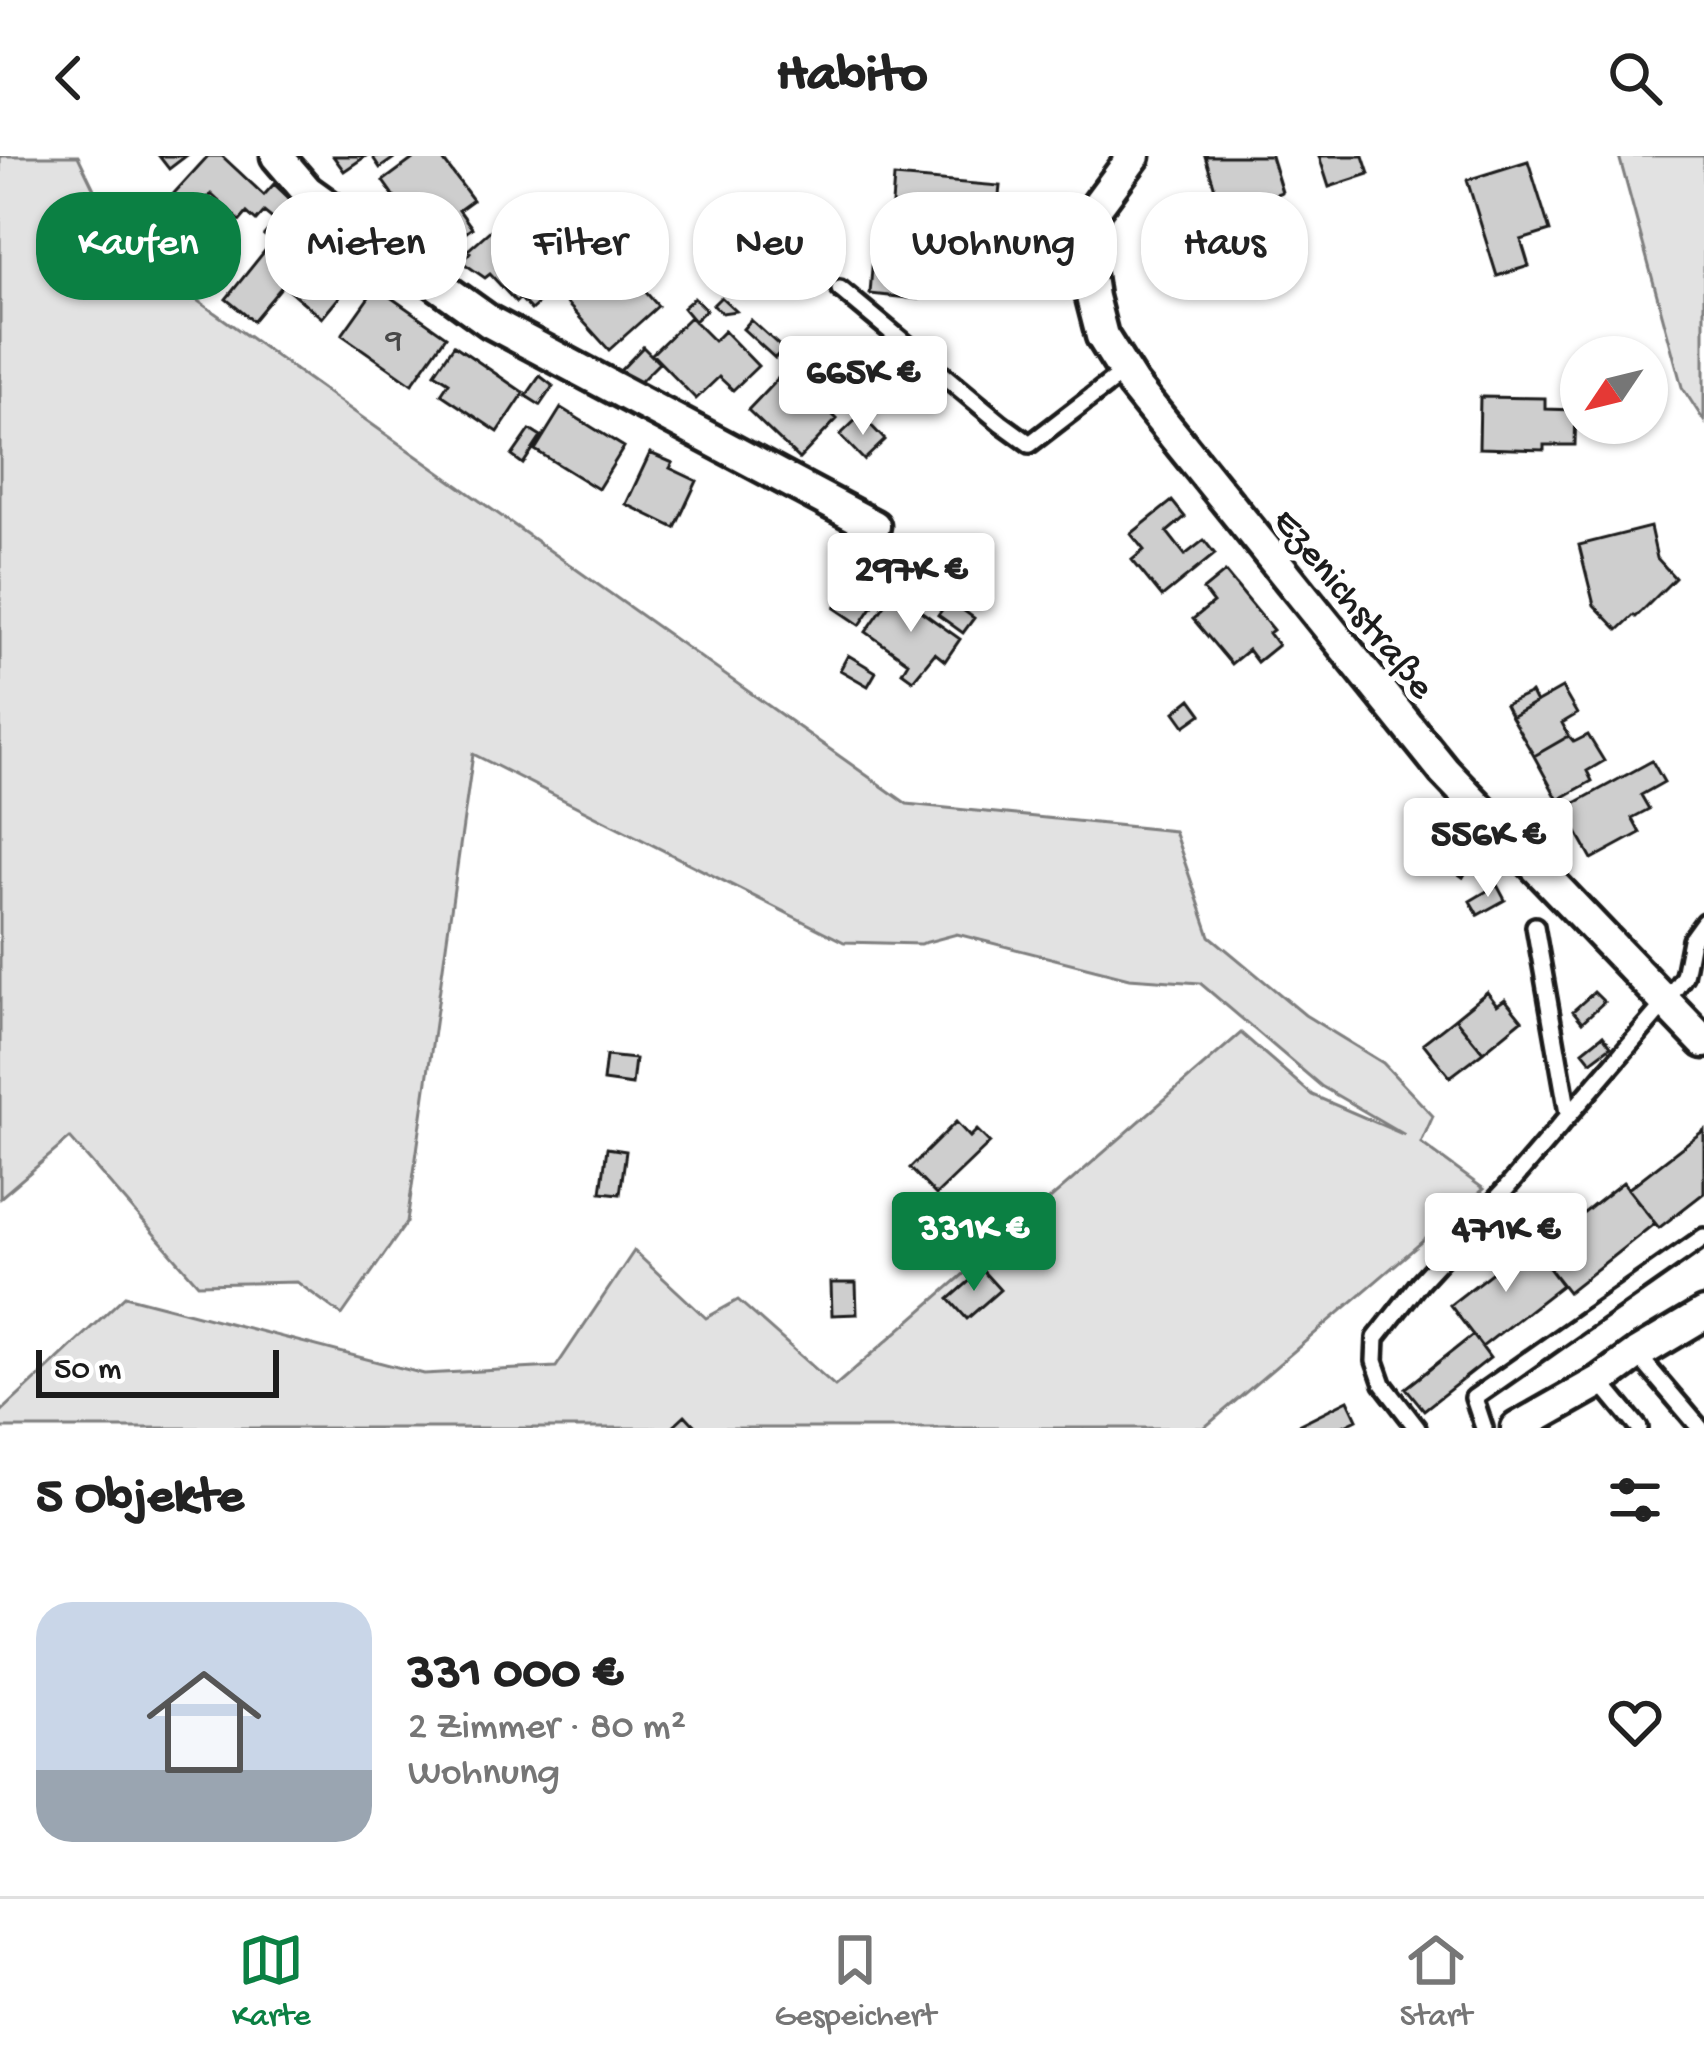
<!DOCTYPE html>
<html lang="de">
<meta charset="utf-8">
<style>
:root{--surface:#fff;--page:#f2f2f2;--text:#222;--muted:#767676;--line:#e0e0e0;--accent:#0b8043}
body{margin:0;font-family:"Gochi Hand",sans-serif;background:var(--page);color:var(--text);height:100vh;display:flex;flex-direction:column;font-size:45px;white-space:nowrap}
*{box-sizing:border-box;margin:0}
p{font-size:39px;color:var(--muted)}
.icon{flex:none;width:66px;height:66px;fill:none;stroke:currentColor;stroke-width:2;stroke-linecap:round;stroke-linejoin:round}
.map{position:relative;height:1272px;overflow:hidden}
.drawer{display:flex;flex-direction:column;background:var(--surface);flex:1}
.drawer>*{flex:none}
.guide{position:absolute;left:36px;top:36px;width:1632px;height:108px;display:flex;gap:24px}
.needle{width:78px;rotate:235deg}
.controls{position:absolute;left:1560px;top:180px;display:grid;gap:24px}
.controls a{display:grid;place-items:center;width:108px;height:108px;border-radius:50%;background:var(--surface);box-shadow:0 3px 9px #0004;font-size:60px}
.scale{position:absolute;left:36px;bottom:30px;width:243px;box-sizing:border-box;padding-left:12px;border:6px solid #1c1c1c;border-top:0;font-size:33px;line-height:42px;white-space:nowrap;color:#1c1c1c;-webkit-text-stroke:9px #fff;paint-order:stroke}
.price{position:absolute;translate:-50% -102px;padding:0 27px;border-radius:12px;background:#fff;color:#222;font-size:39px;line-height:78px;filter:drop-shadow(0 3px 6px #0008)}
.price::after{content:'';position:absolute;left:50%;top:72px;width:36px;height:27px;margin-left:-18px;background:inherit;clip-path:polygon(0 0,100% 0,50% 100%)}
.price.active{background:var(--accent);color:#fff}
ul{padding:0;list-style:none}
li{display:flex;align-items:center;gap:36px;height:300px;padding:0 36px}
li span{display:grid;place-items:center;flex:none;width:336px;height:240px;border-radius:36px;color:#555}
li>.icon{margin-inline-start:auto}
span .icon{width:144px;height:144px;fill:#fffc;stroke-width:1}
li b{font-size:51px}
h2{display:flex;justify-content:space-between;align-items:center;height:144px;padding:0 36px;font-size:51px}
.chip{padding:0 42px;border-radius:48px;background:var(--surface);box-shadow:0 3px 9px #0004;font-size:42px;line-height:108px}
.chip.active{background:var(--accent);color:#fff}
header{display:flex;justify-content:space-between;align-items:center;height:156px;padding:0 36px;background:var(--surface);font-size:54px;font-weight:700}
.dock{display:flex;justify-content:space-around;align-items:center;height:168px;border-top:3px solid var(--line);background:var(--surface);font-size:33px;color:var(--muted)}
.dock a{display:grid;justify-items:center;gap:6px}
.dock .active{color:var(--accent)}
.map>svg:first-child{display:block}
</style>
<header><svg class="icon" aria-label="back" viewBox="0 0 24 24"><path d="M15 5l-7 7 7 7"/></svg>Habito<svg class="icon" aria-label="search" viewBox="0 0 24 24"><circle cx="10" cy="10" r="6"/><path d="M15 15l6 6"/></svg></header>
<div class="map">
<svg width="1704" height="1272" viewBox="0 0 1704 1272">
<rect width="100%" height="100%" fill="#fff"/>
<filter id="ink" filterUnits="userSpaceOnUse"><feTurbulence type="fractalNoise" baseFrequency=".00833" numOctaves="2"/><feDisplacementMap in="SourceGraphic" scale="24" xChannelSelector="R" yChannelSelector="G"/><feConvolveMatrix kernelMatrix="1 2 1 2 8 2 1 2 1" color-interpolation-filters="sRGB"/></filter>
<g filter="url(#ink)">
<path fill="#e2e2e2" stroke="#7f7f7f" stroke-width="3" d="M0,0H78L122,91L907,648L1174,675L1210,780L1305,859L1383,907L1433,960L1421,987L1484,1033L1204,1272H0V1257L125,1140L424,1218L556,1211L634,1095L706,1162L738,1144L835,1230L1241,877L1312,939L1405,979L1321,930L1200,827L1129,822L957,778L920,788L844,786L473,598L407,1066L342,1159L297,1126L198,1128L70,982L0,1042Z
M1619,0H1704V265L1682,231Z"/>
<path fill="#cecece" stroke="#1c1c1c" stroke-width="3" d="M159,0H186L169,13Z
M208,0H222L264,39L274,28L293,46L275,65L264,56L256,65L247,57L240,65L211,38L186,65L166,46Z
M333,0H366L344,15Z
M372,0H397L380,12Z
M417,0H440L473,44L459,54L472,72L444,93L431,74L422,80L383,25Z
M1205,0H1271L1282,36L1258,44L1268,77L1213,94L1197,45L1217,39Z
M1319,0H1363L1369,18L1329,31Z
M1528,5L1550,75L1521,84L1529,110L1497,120L1467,24Z
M894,21L1000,30L995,76L1012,78L1008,120L921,113L918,143L870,138L875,74L890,75Z
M285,55L360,116L322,162L283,129L253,165L226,143L272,86L264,79Z
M511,56L558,108L561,106L571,118L531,154L520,142L516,146L490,118L485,122L462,106L470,96L468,94Z
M792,73L818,76L814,110L777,105L778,88L790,89Z
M603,104L627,130L634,123L658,150L609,194L554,133L575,114L583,122Z
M376,131L446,180L412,228L342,179Z
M721,141L736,155L722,157L713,149Z
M694,142L706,154L694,165L683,152Z
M690,161L714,185L724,175L758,210L733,234L719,221L696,243L652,198Z
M751,164L783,193L775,202L743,173Z
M454,189L524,237L498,276L441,238L449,226L435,217Z
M643,191L659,207L638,228L618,217Z
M786,214L837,263L799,303L748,254Z
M540,220L553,230L540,249L526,240Z
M1480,241L1545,242V253L1576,254L1575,289H1544V294L1479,292Z
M561,252L624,291L598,333L535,294Z
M861,259L885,284L864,304L840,279Z
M530,274L541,281L523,308L512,300Z
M650,297L673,307L670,312L697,325L675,372L626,348Z
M1172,345L1185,361L1167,376L1185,399L1204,384L1215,398L1162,441L1132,404L1144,394L1131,378Z
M1650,371L1657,402L1675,422L1636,461L1634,459L1618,474L1594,449L1579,389Z
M1225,416L1273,474L1269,477L1278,489L1257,506L1248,494L1231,508L1193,463L1213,447L1203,434Z
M854,423L879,441L860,469L835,452Z
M894,436L960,483L945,505L935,497L913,524L902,516L908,506L866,476Z
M949,444L974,462L963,477L938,459Z
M848,499L876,516L868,530L840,514Z
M1562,532L1577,558L1562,567L1569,580L1534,600L1511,561Z
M1531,537L1536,547L1511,561L1505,549Z
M1191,543L1202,558L1185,570L1175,556Z
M1588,579L1604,605L1587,615L1592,625L1558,644L1534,600L1569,580L1574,586Z
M1652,605L1664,626L1641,639L1649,653L1632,662L1640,677L1592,703L1564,653Z
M1458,695L1473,704L1463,721L1448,711Z
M1497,729L1505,744L1478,759L1470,745Z
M1487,836L1497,849L1505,843L1522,864L1483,896L1455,862Z
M1594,836L1604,846L1582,866L1573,855Z
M1455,862L1483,896L1450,921L1423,887Z
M1603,879L1611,890L1591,905L1583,895Z
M606,900L635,903L632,929L603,925Z
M956,966L970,981L977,974L990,987L936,1039L910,1012Z
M1704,974V1037L1659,1072L1628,1033Z
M607,992L626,995L620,1038L601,1036Z
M1623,1026L1655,1067L1568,1136L1536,1095Z
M1530,1087L1562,1129L1482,1191L1450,1149Z
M982,1114L1000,1134L967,1163L949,1143Z
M831,1127H856L857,1158L832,1159Z
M1473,1179L1490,1202L1424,1254L1406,1232Z
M1348,1244L1357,1263L1339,1272H1297L1296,1270Z
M685,1259L697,1272H671Z"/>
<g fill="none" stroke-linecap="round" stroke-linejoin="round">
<g stroke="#1c1c1c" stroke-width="24">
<path id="service" d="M840,133L1001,267L1030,288L1125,215
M1535,770L1568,957
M1637,1198L1700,1272
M1600,1225L1639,1272
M1417,1272L1383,1228L1375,1205L1376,1182L1420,1126L1504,1035L1666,846L1684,820L1691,784L1704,766
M1484,1272L1474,1242L1704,1081"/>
</g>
<g stroke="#1c1c1c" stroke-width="39">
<path id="minor" d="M277,0L307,35L490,166L874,370
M1134,0L1094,54L1085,92L1092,141L1102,180L1133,229L1444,615L1704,886
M1517,1272L1600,1225L1637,1198L1704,1158"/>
</g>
<use href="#service" stroke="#fff" stroke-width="15"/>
<use href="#minor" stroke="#fff" stroke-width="30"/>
</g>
</g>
<g text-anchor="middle" stroke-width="12" stroke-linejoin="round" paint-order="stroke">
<g font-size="33" fill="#484848">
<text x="394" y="192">9</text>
</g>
<g font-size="39" fill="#1c1c1c" stroke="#fff">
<text transform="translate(1357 445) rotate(51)" y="14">Ezenichstraße</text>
</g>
</g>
</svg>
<div class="controls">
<a><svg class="needle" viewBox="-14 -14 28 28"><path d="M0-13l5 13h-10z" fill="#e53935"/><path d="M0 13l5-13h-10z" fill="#767676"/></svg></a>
</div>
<div class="scale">50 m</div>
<b class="price" style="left:863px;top:282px">665K €</b>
<b class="price" style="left:911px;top:479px">297K €</b>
<b class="price" style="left:1488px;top:744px">556K €</b>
<b class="price active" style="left:974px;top:1138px">331K €</b>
<b class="price" style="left:1506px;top:1139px">471K €</b>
<div class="guide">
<a class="chip active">Kaufen</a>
<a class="chip">Mieten</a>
<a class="chip">Filter</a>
<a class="chip">Neu</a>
<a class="chip">Wohnung</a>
<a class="chip">Haus</a>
</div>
</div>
<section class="drawer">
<h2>5 Objekte<svg class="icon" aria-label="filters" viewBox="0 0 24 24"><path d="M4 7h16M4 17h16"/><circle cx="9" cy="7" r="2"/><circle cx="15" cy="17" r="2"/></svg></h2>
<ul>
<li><span style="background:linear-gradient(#c9d6e8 70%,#9aa5b1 0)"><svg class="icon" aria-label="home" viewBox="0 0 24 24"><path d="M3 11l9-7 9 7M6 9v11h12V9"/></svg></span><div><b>331 000 €</b><p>2 Zimmer · 80 m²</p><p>Wohnung</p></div><svg class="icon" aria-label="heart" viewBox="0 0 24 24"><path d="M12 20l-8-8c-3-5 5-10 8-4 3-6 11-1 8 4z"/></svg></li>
</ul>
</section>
<nav class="dock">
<a class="active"><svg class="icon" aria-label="map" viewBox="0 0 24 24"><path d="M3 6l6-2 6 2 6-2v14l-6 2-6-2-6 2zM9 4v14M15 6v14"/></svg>Karte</a>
<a><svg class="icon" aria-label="saved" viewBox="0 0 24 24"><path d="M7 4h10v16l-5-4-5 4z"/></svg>Gespeichert</a>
<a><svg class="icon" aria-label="home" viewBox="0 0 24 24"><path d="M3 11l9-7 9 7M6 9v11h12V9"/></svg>Start</a>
</nav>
